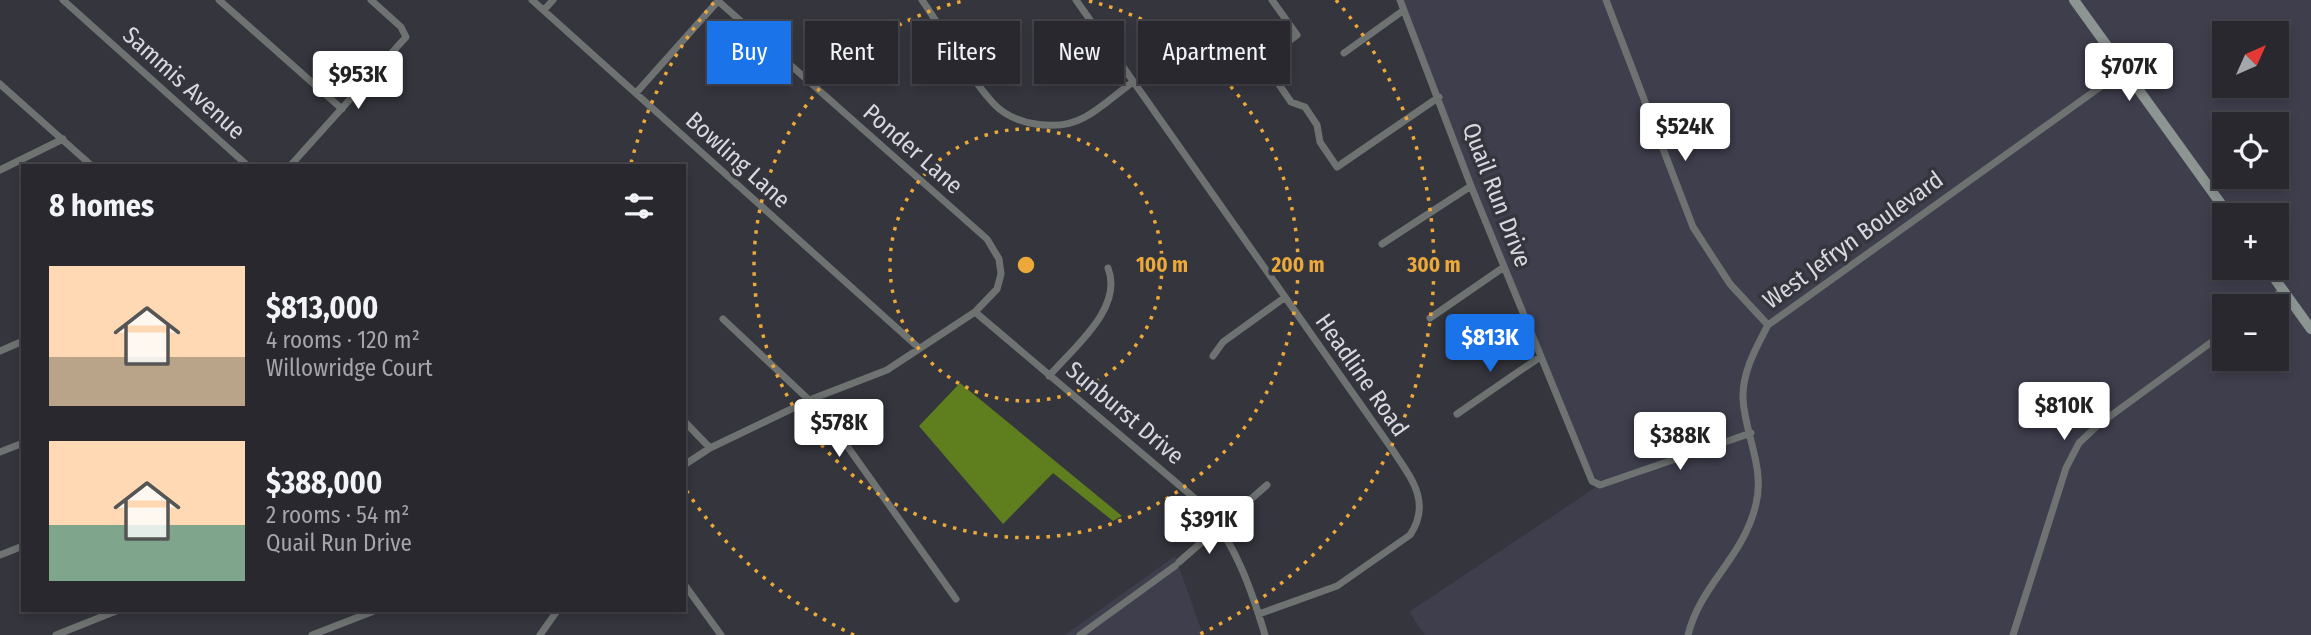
<!DOCTYPE html>
<meta charset="utf-8">
<style>
:root{--surface:#28282e;--page:#303036;--text:#f1f3f6;--muted:#a5a6aa;--line:#44444a;--accent:#1a73e8}
body{margin:0;font-family:"Fira Sans Condensed",sans-serif;background:var(--page);color:var(--text);height:100vh;display:flex;flex-direction:column;font-size:26px;white-space:nowrap}
*{box-sizing:border-box;margin:0}
p{font-size:23px;color:var(--muted)}
.icon{flex:none;width:38px;height:38px;fill:none;stroke:currentColor;stroke-width:2;stroke-linecap:round;stroke-linejoin:round}
.map{position:relative;flex:1;overflow:hidden}
.side{position:absolute;left:21px;top:164px;width:665px;height:448px;display:flex;flex-direction:column;background:var(--surface);border-radius:0px;box-shadow:0 4px 10px #0003,0 0 0 2px var(--line)}
.side>*{flex:none}
.hud{position:absolute;left:707px;top:21px;width:665px;height:63px;display:flex;gap:14px}
.needle{width:46px;rotate:45deg}
.tools{position:absolute;left:2212px;top:21px;display:grid;gap:14px}
.tools a{display:grid;place-items:center;width:77px;height:77px;border-radius:0px;background:var(--surface);box-shadow:0 4px 10px #0003,0 0 0 2px var(--line);font-size:35px}
.price{position:absolute;translate:-50% -60px;padding:0 16px;border-radius:7px;background:#fff;color:#222;font-size:23px;line-height:46px;filter:drop-shadow(0 2px 4px #0008)}
.price::after{content:'';position:absolute;left:50%;top:42px;width:21px;height:16px;margin-left:-10px;background:inherit;clip-path:polygon(0 0,100% 0,50% 100%)}
.price.on{background:var(--accent);color:#fff}
ul{padding:0;list-style:none}
li{display:flex;align-items:center;gap:21px;height:175px;padding:0 28px}
li span{display:grid;place-items:center;flex:none;width:196px;height:140px;border-radius:0px;color:#555}
li>.icon{margin-inline-start:auto}
span .icon{width:84px;height:84px;fill:#fffc;stroke-width:1}
li b{font-size:30px}
h2{display:flex;justify-content:space-between;align-items:center;height:84px;padding:0 28px;font-size:30px}
.chip{padding:0 24px;border-radius:0px;background:var(--surface);box-shadow:0 4px 10px #0003,0 0 0 2px var(--line);font-size:24px;line-height:63px}
.chip.on{background:var(--accent);color:#fff}
.map>svg:first-child{display:block}
</style>
<div class="map">
<svg width="2311" height="635" viewBox="0 0 2311 635">
<rect width="100%" height="100%" fill="#35353e"/>
<path fill="#3f3e4d" fill-rule="evenodd" d="M1400,0H2311V635H1425L1409,612L1599,485L1592,481ZM2224,33H2277V86H2224ZM2224,124H2277V177H2224ZM2224,215H2277V268H2224ZM2224,306H2277V359H2224Z
M1175,556L1203,635H1065Z"/>
<path fill="#5f7f1e" d="M960,383L1122,516L1113,521L1053,473L1003,524L919,426Z"/>
<g fill="none" stroke-linecap="round" stroke-linejoin="round">
<path stroke="#6e7371" stroke-width="7" d="M63,0L248,166
M219,0L342,109
M532,0L919,348
M922,0C945,33 966,73 993,103C1014,126 1059,132 1085,117C1102,108 1117,93 1133,82
M1076,0L1392,449C1411,478 1432,502 1410,535L1337,586L1259,614
M1272,0L1297,35L1263,61L1291,102L1305,107L1317,125L1320,142L1337,167L1439,97
M1400,0L1471,186L1592,481L1600,485L1751,433
M1606,0L1693,227L1730,284L1768,325
M544,10L553,0
M1344,53L1404,10
M0,84L92,166
M636,93L719,0
M290,166L406,37L401,27L371,0
M0,170L63,139
M1382,244L1471,186
M2261,306L2283,290
M975,312L1205,507C1236,546 1251,588 1265,635
M1430,318L1504,267
M723,319L825,415L956,599
M0,351L23,341
M1213,356L1223,342L1284,298
M1049,376C1073,348 1124,308 1108,268
M1457,414L1540,357
M684,421L710,448
M0,452L23,443
M684,465L710,448L812,399L887,370L975,312L997,289L1001,274L999,259L987,239L718,1
M0,555L23,546
M1179,562L1267,485
M684,584L721,635
M56,635L116,611
M312,635L374,611
M540,635L557,611
M1080,635L1175,566
M1688,635C1701,583 1743,559 1756,504C1765,467 1745,435 1743,399C1742,372 1756,348 1768,325L2124,70
M2013,635L2066,468L2079,443L2098,425L2224,333"/>
<path stroke="#8d9592" stroke-width="10" d="M2074,0L2229,215
M2267,268L2311,329"/>
</g>
<g fill="none" stroke="#eca93a" stroke-width="3.5" stroke-dasharray="3.5 7">
<circle cx="1026" cy="265" r="136"/>
<path d="M1089 1A272 272 0 1 1 963 1"/>
<path d="M854 635A408 408 0 0 1 686 490M631 163A408 408 0 0 1 716 0M1336 0A408 408 0 0 1 1198 635"/>
</g>
<g text-anchor="middle" stroke-width="7" stroke-linejoin="round" paint-order="stroke">
<g font-size="24" fill="#d9d8de" stroke="#35353e">
<text transform="translate(184 83) rotate(42)" y="8">Sammis Avenue</text>
<text transform="translate(913 149) rotate(41)" y="8">Ponder Lane</text>
<text transform="translate(738 160) rotate(42)" y="8">Bowling Lane</text>
<text transform="translate(1497 195) rotate(69)" y="8">Quail Run Drive</text>
<text transform="translate(1853 240) rotate(-36)" y="8">West Jefryn Boulevard</text>
<text transform="translate(1362 375) rotate(55)" y="8">Headline Road</text>
<text transform="translate(1125 413) rotate(40)" y="8">Sunburst Drive</text>
</g>
</g>
<circle cx="1026" cy="265" r="10" fill="#eca93a" stroke="#35353e" stroke-width="3.5"/>
<g font-size="21" text-anchor="middle" font-weight="bold" fill="#eca93a" stroke="#35353e" stroke-width="7" stroke-linejoin="round" paint-order="stroke">
<text x="1162" y="272">100 m</text>
<text x="1298" y="272">200 m</text>
<text x="1434" y="272">300 m</text>
</g>
</svg>
<div class="tools">
<a><svg class="needle" viewBox="-14 -14 28 28"><path d="M0-13l5 13h-10z" fill="#e53935"/><path d="M0 13l5-13h-10z" fill="#a5a6aa"/></svg></a>
<a><svg class="icon" aria-label="locate" viewBox="0 0 24 24"><circle cx="12" cy="12" r="6"/><path d="M12 2v4M12 18v4M2 12h4M18 12h4"/></svg></a>
<a>+</a>
<a>−</a>
</div>
<b class="price" style="left:2129px;top:103px">$707K</b>
<b class="price" style="left:358px;top:111px">$953K</b>
<b class="price" style="left:1685px;top:163px">$524K</b>
<b class="price on" style="left:1490px;top:374px">$813K</b>
<b class="price" style="left:2064px;top:442px">$810K</b>
<b class="price" style="left:839px;top:459px">$578K</b>
<b class="price" style="left:1680px;top:472px">$388K</b>
<b class="price" style="left:1209px;top:556px">$391K</b>
<div class="hud">
<a class="chip on">Buy</a>
<a class="chip">Rent</a>
<a class="chip">Filters</a>
<a class="chip">New</a>
<a class="chip">Apartment</a>
</div>
<section class="side">
<h2>8 homes<svg class="icon" aria-label="filters" viewBox="0 0 24 24"><path d="M4 7h16M4 17h16"/><circle cx="9" cy="7" r="2"/><circle cx="15" cy="17" r="2"/></svg></h2>
<ul>
<li><span style="background:linear-gradient(#ffd9b3 65%,#b9a48a 0)"><svg class="icon" aria-label="home" viewBox="0 0 24 24"><path d="M3 11l9-7 9 7M6 9v11h12V9"/></svg></span><div><b>$813,000</b><p>4 rooms · 120 m²</p><p>Willowridge Court</p></div></li>
<li><span style="background:linear-gradient(#ffd9b3 60%,#7fa58c 0)"><svg class="icon" aria-label="home" viewBox="0 0 24 24"><path d="M3 11l9-7 9 7M6 9v11h12V9"/></svg></span><div><b>$388,000</b><p>2 rooms · 54 m²</p><p>Quail Run Drive</p></div></li>
</ul>
</section>
</div>
